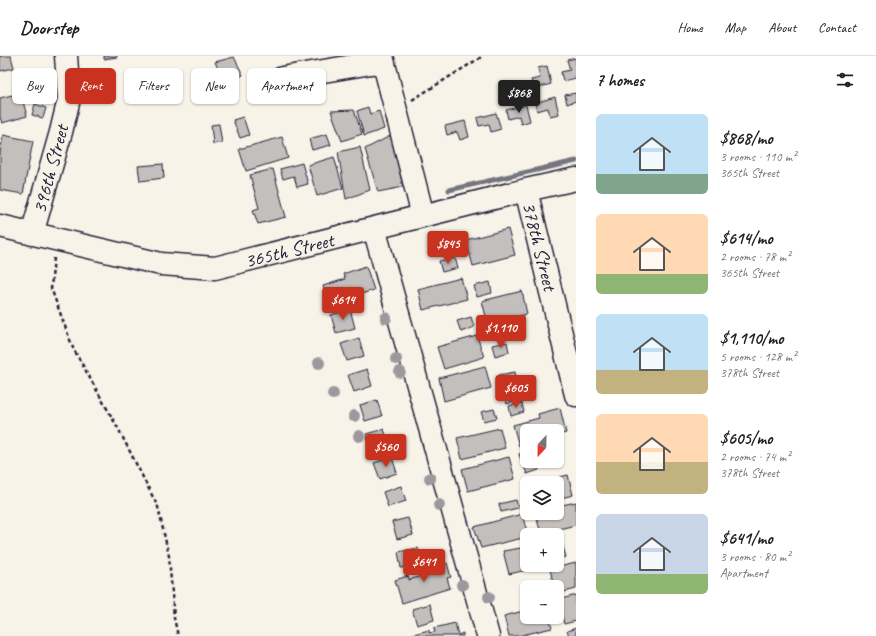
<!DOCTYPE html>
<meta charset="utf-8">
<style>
:root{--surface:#fff;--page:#f6f6f6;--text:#202124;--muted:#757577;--line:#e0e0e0;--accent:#c8321e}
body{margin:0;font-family:Caveat,sans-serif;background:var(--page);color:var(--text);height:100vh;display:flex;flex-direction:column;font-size:15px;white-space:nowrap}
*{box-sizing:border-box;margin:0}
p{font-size:13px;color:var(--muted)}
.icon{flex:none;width:22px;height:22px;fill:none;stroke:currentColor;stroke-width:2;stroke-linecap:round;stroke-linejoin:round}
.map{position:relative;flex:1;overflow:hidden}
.side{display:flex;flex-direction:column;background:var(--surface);width:300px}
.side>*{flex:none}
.banner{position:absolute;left:12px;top:12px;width:380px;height:36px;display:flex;gap:8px}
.needle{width:26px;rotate:202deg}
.fabs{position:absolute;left:520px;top:368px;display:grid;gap:8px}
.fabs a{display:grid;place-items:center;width:44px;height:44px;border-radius:6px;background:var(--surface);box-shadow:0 1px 3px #0004;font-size:20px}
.price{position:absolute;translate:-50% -34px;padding:0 9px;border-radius:4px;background:var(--accent);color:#fff;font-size:13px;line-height:26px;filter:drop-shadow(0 1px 2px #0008)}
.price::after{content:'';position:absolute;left:50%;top:24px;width:12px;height:9px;margin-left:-6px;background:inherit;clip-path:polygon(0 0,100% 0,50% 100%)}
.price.current{background:#222;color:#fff}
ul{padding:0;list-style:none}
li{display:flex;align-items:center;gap:12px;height:100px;padding:0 20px}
li span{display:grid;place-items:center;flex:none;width:112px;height:80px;border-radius:6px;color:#555}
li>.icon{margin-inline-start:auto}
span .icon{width:48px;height:48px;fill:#fffc;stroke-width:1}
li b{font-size:17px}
h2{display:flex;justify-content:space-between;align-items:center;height:48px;padding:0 20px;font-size:17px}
.chip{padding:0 14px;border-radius:6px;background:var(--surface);box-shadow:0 1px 3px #0004;font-size:14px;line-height:36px}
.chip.current{background:var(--accent);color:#fff}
header{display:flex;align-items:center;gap:24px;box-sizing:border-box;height:56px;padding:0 20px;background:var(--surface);border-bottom:1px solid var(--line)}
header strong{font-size:19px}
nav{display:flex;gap:22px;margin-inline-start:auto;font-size:14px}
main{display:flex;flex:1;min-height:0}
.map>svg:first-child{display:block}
</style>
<header>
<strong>Doorstep</strong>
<nav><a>Home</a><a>Map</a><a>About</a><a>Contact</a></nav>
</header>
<main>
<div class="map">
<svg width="576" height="580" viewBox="0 0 576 580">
<rect width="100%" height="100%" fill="#f7f3e8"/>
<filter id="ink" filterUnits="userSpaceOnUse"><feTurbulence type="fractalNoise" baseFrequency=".025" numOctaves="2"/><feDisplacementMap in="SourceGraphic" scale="8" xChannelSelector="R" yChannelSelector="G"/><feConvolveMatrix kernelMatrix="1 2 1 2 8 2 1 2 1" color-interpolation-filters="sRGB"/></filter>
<g filter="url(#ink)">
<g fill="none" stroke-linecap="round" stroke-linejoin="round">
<path stroke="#76747f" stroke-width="5" d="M449,134L576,105"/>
</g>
<path fill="#c2bfbd" stroke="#22223b" d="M0,0H11L14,12L0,15Z
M104,0H117V1L104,3Z
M234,1L243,19L225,28L215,6Z
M576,2V22L563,25L561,16L570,14L567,4Z
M547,10L551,28L534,33L531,24L540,22L538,12Z
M576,37V45L567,48L565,39Z
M12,39L13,44L22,42L27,60L2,67L0,61V42Z
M555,41L559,58L550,60L548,52L537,55L535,47Z
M35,48L46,52L43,62L32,59Z
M526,49L530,65L521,68L519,60L508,63L506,54Z
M368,51L370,58L379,55L384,73L364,80L357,55Z
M354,54L362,78L342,85L331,55Z
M496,57L501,73L491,76L489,68L479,70L477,62Z
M243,61L249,79L240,82L233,64Z
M465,65L469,81L460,84L457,76L447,79L445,70Z
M219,68L222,87L213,88L211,69Z
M327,78L331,89L312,94L309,83Z
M3,79L33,85L23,138L0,134V98Z
M392,79L403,131L378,136L365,93Z
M282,81L288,102L246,115L239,93Z
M360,91L370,134L346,143L338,96Z
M334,101L343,132L317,140L308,109Z
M302,107L308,128L297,131L294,120L283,123L280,113Z
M163,108L164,122L140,125L138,110Z
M273,113L286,161L258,168L253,154L259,152L250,119Z
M508,173L515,199L473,210L466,184Z
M455,202L458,212L442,216L439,205Z
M366,210L374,234L329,248L323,230L345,223L343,218Z
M461,222L467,243L423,254L418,233Z
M490,226L492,237L477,241L474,230Z
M522,235L527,258L488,268L482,245Z
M350,253L355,272L336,277L331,259Z
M471,261L474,271L461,276L457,265Z
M477,280L484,301L444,313L437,291Z
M359,282L364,300L347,305L341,288Z
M507,286L509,296L495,300L492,289Z
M485,310L491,332L444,345L439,322Z
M367,313L372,330L354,336L348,319Z
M515,316L517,326L502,329L499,319Z
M523,330L527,342L507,348L503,336Z
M377,344L382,360L365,365L360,349Z
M522,347L524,356L511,360L509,350Z
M560,352L566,377L557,379V375H527V387L519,390L513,369L539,362L538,358Z
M494,353L497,362L484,365L481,356Z
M500,372L505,392L462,403L457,382Z
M384,373L389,390L371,395L366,378Z
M527,396V405H531L522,407L519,398Z
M392,401L397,417L380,423L374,407Z
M509,401L515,423L468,435L462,413Z
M536,406L539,414L527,418L524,410Z
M568,419L573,439L557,443V427H536Z
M401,430L406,445L388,451L383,436Z
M516,444L518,452L501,456L499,448Z
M576,446V469L541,477L535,457H557V450Z
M522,458L528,479L527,481L481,492L474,471Z
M408,462L413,479L397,483L392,466Z
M561,484L566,501L557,503V485Z
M527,491V509H535L536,512L509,518L503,495Z
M418,492L422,507L401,512L398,496Z
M447,507L451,521L447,522L450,532L402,547L395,524L408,520L409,524L421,520L419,515Z
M576,507V533L557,538V531H554L550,513Z
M576,539V565L564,568L558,544Z
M430,548L434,564L417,569L412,553Z
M527,554V561H549L552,572L518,580H509L504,560Z
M455,567L458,579L463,577V580H406L429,574V577L435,576L434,572Z
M576,572V580H569L567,575Z"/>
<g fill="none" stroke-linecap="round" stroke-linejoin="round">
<g stroke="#22223b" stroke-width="25">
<path id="minor" d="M382,0L423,160
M282,22L383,5
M526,134L576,339
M0,170L161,208L215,212L526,134L576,123
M374,172L488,580
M32,178L61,76L69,43L66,0"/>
</g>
<path stroke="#22223b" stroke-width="2.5" stroke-dasharray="4 3" stroke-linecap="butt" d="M412,44L483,0
M54,202L51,232L73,292L119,374L158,451L169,500L174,562L178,580"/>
<use href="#minor" stroke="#f7f3e8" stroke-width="22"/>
</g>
<g fill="#9b999d">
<circle cx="386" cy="262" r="6"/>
<circle cx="396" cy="303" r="6"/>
<circle cx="319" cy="307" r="6"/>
<circle cx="400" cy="316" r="6"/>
<circle cx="333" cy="338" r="6"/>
<circle cx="354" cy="360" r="6"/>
<circle cx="359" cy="380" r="6"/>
<circle cx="430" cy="422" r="6"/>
<circle cx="439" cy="449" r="6"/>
<circle cx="462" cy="529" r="6"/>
<circle cx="489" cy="541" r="6"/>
</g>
</g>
<g text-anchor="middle" stroke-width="3" stroke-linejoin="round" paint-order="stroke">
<g font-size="20" fill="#22223b" stroke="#f7f3e8">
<text transform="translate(50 113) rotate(-75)" y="7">396th Street</text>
<text transform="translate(540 190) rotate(76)" y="7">378th Street</text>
<text transform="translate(289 194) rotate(-14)" y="7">365th Street</text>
</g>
</g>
</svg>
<div class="fabs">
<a><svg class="needle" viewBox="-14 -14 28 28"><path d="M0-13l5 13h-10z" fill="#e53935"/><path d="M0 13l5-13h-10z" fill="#757577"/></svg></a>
<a><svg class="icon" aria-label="layers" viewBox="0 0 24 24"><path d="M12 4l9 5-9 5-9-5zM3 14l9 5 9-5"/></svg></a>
<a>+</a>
<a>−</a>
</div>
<b class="price current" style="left:519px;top:58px">$868</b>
<b class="price" style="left:448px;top:209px">$845</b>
<b class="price" style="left:343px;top:265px">$614</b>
<b class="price" style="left:501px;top:293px">$1,110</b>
<b class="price" style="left:516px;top:353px">$605</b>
<b class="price" style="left:386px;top:412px">$560</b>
<b class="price" style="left:424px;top:527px">$641</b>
<div class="banner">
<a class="chip">Buy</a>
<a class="chip current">Rent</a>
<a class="chip">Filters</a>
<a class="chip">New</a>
<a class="chip">Apartment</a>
</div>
</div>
<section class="side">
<h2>7 homes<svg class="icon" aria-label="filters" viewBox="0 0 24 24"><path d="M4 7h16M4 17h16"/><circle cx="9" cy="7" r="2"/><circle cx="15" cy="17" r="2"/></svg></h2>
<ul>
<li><span style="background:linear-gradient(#bfe0f5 75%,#7fa58c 0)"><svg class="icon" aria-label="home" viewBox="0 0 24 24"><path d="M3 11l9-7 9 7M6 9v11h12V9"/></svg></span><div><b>$868/mo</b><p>3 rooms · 110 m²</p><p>365th Street</p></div></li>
<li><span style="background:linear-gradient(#ffd9b3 75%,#8fb573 0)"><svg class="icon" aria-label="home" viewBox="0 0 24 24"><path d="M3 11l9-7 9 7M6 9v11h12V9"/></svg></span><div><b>$614/mo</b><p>2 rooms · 78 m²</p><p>365th Street</p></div></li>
<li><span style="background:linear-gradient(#bfe0f5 70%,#c2b280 0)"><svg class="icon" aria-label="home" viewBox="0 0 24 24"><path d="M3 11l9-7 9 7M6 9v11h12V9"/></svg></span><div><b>$1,110/mo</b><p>5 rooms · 128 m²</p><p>378th Street</p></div></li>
<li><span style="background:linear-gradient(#ffd9b3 60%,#c2b280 0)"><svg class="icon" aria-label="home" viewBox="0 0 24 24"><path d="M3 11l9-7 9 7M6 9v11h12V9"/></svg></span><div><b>$605/mo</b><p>2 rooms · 74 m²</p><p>378th Street</p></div></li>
<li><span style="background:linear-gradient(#c9d6e8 75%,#8fb573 0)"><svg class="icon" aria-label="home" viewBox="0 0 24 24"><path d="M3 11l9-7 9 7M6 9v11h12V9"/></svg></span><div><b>$641/mo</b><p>3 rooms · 80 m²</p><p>Apartment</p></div></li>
</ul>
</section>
</main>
